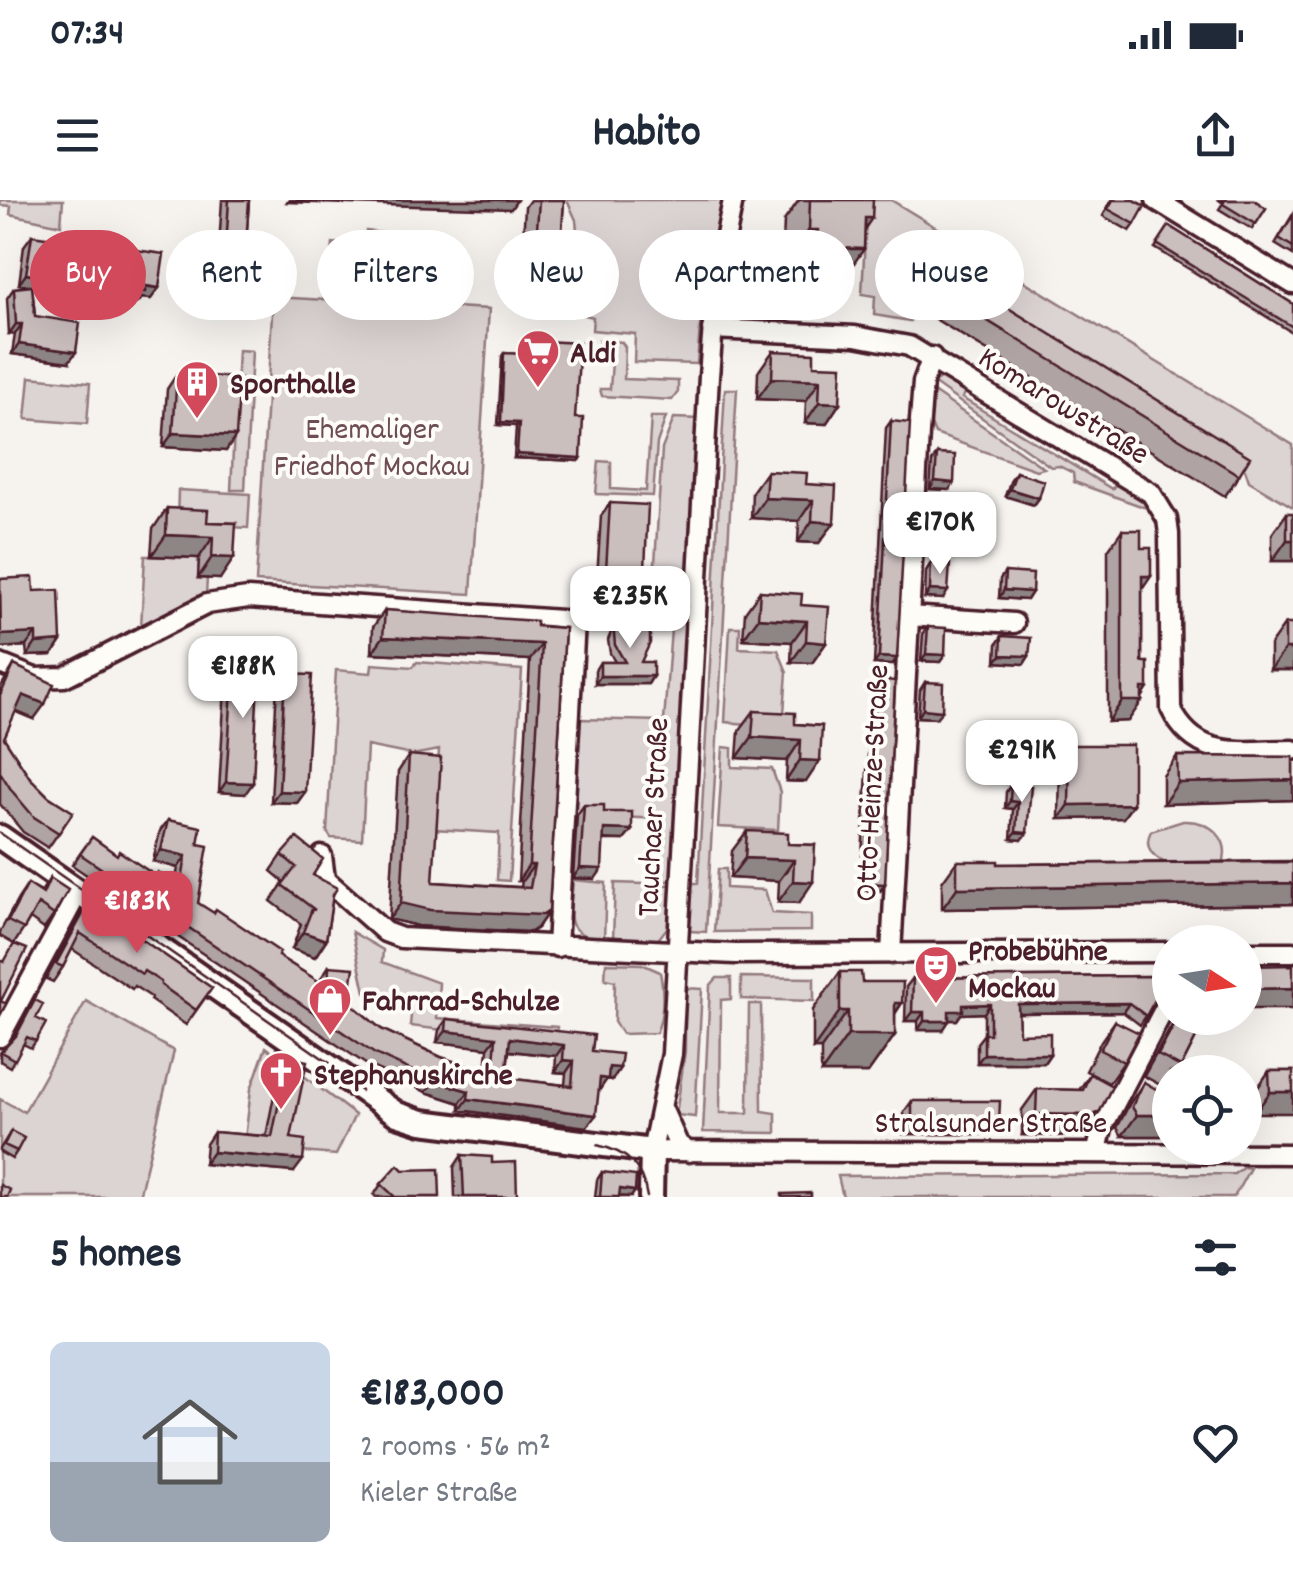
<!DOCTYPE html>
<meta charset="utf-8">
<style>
:root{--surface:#fff;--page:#f2f2f3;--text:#1f2937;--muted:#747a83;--line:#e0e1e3;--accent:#d1495b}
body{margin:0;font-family:Dekko,sans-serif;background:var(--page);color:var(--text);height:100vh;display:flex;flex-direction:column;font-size:38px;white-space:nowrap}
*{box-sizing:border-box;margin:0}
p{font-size:32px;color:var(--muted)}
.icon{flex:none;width:55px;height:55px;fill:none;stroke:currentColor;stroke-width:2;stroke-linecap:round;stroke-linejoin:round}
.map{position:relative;height:997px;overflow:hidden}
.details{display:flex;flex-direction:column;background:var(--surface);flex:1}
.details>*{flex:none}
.top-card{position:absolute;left:30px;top:30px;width:1235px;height:90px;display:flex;gap:20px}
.needle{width:65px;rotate:102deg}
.tools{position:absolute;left:1152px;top:725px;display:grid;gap:20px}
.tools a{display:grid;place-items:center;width:110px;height:110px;border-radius:50%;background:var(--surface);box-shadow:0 10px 40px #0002;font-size:50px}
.price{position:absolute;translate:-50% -85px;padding:0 22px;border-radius:20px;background:#fff;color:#222;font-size:32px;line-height:65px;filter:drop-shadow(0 2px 5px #0008)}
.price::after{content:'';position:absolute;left:50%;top:60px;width:30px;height:22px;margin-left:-15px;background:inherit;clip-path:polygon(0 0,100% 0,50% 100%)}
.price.active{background:var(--accent);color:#fff}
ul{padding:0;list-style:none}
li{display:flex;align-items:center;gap:30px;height:250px;padding:0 50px}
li+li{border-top:2px solid var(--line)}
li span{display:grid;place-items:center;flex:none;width:280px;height:200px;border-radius:15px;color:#555}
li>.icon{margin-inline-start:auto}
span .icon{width:120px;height:120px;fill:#fffc;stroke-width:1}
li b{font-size:42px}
h2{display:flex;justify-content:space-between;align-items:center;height:120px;padding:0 50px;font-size:42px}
.chip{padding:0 35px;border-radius:45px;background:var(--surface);box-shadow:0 10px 40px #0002;font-size:35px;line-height:90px}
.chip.active{background:var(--accent);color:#fff}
.status{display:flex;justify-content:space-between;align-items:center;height:70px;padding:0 50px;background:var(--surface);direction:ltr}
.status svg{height:28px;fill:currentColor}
header{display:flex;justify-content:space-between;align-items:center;height:130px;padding:0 50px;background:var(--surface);font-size:45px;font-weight:700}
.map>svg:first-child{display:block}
</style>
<div class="status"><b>07:34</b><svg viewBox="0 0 49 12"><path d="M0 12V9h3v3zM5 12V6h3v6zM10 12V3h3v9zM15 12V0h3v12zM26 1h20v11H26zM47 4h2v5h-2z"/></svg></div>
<header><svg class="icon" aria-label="menu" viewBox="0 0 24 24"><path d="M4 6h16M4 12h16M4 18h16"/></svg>Habito<svg class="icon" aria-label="share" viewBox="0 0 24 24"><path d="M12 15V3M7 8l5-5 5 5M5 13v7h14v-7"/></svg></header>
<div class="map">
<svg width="1293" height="997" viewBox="0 0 1293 997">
<rect width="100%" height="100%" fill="#f6f3ef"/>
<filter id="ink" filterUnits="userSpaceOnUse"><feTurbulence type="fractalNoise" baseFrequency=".01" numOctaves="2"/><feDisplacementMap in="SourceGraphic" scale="20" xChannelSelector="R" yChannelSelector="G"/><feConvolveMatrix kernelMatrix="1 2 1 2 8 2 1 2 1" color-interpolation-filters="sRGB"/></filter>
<g filter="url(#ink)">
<path fill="#dcd4d2" stroke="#937a7e" stroke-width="2.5" d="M0,0H63L61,25L10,14L11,6L0,5Z
M567,0H722L703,89L697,164L634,162L635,134L592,130L593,117L585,115L576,20Z
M867,0H891L1293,245V307L1249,281L1245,269L932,81L910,121L874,115L875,96L862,94Z
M366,31L383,33L382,47H367L364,77L331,73L333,43L364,46Z
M273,97L489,109L471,394L256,382Z
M599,140L622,142L625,147L624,179L678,181V192L672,200L602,196L600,189H610L613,148L599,147Z
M238,150L252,151L245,290H231Z
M30,177L90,183L87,224L26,219Z
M944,177L966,189L962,198L1112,289L1118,281L1143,299L1152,310L1074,282L1073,273L1059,266L1051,267L933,183Z
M725,189H737L706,732L690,731L689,726L692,683H698Z
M929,189L1044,268L1036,270L935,234L925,210Z
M651,217H666L657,243L653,296L596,294L599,261L611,262V289L646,291Z
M674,218L700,219L689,397L653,396L662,249Z
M178,290L250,294L248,328L177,324Z
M145,356H199L198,377L207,378L206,396L141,427Z
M662,401L690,403L674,681H660L662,619L571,615L578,519L664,521L672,416L661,415Z
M730,427H740L739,448L778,450L787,472L783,527L725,522Z
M417,462L522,470L509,681L497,680L499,633L434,629L439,550L412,555L367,546L362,640L331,638L327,632L336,470L371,473L372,464L413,467Z
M723,547L732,548V567L772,569L780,592L778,630L718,627Z
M1183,621C1210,620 1233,639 1222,666C1214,669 1205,673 1197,672C1176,669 1137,658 1151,631Z
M718,669H726V688L765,690L772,713L811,715V731L714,732Z
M573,680L606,683L604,739C560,735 571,715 573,680Z
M615,683L674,685L671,728H667L656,742L613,739Z
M352,732L383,750L382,762L439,783L437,818L557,827L558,844L410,826L411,815L365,792Z
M606,763L642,764L660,772C664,790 664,817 656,833L622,834L614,822L615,781L605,779Z
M741,777L814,778V801L741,799Z
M717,778H731V799L721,800L720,913H748L749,804H761L762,911L776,913V933L703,932L710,786Z
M685,788L702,789L695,917L676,915L685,851Z
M86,801L174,851L139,997H0V899L24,912Z
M266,847L355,915L336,955L244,947L251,889Z
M1244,967L1250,968L1234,997H843L838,976L1234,974Z"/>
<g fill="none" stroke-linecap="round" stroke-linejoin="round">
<g stroke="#4a1f2b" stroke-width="25">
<path id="minor" d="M733,0L716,87L709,176L672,854L652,951L1293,954
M1156,0L1293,84
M712,129L855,136L909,146L1151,293L1167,319L1169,334L1171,509C1197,562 1242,550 1293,550
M909,416L1014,423
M0,464L35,478L64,477L207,404L248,398L575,421L557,747
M322,656L325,679L385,732L401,738L735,754L1170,752
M1245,752H1293
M891,754L919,233L923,182L932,157
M0,837L78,693
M662,908L678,944L689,952
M1097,951L1102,928L1170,798"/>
</g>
<g stroke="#4a1f2b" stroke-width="30">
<path id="major" d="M0,637L397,914L422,922L652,951L651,997"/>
</g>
<use href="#minor" stroke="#fdfcf7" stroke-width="18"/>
<use href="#major" stroke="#fdfcf7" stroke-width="22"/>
<path stroke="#4a1f2b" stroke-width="2.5" d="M0,633L331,864L361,891
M597,945C628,952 642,966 647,997"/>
</g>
<path fill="#afa4a3" stroke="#4a1f2b" stroke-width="2.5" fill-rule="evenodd" d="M222,0H249L245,60L250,86L235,108L215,107Z
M530,0H564L558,89L544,110L519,108L525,7Z
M799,0H873L864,30L837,87L790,85L791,68H782L784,21Z
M1111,0H1134L1135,24L1130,31L1103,16Z
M1219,0H1254L1266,8L1252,29L1219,9L1223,3Z
M1293,14V55L1275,44Z
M1169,26L1293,104V133L1155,48Z
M32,35L151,99L141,98L137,103L32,86L35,116L69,162L12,154L15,134H9L7,98L14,88L31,86L19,84L24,46Z
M953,74L1239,275L1225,296L927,114Z
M525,140L575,218L581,258L578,261L514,258L516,226L498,225L502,156L504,153L521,154L522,144Z
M773,151L814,165L840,203L826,224L805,223L806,201L757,199L758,172Z
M177,174L236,236L226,251L163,247L167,189Z
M891,221L897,458L892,465L874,464L886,228Z
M937,254L949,290L930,289L932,262Z
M767,271L806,284L834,323L819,343L798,342L799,321L751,318L752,292Z
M1016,272L1039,298L1034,305L1005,296L1011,279Z
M610,303L645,369L635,382L616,381L615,411L606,424H590L592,400L596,393L601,316Z
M167,308L207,322L236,323L220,379L198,378L199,358L151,356L153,329Z
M935,309L951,337L946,344L928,343L930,316Z
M1287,313L1293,361H1272V334Z
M1122,330L1141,348L1151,376L1142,389V462L1148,488L1128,521L1108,522V350Z
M931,363L943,399L925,398L926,371Z
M1005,372L1032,392L1027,400L999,398L1000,379Z
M0,379L34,391L61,441L52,455L27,456L26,446L0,448Z
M760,391L801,405L826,443L812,463L791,462L792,442L743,439L745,412Z
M385,410L565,428L549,711L537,728L531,732L418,726L389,719L398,572L409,555L433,682L521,687L522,681H518L530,460L372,453L373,427Z
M618,422L641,462L653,476L648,484H595V470L600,462H615L610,453L608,440L612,430Z
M1285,424L1293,470H1270V445Z
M928,427L945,455L940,462L921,461L923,434Z
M1002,436L1029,456L1024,464L996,462L997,444Z
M234,458L245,594L219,592L226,468Z
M14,465L34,519L15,511L4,538L30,578L48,596L73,612L48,648L23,632L0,604V488Z
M285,474L305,592L297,603L271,602L277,484Z
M877,479L885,684L880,691L860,690L872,487Z
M925,482L936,518L918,517L920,490Z
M754,511L795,524L822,526L806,582L786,581L787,561L737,558L739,531Z
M993,534L1010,563L987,561L988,541Z
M1070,545L1133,604L1123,618L1059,619L1060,559Z
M1177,556L1293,557V600L1163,604V576Z
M1011,584L1031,586L1022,640L1011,639L1013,609L1005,608L1006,592Z
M584,605L604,612L632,630L624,640H603L595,679L573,678L577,615Z
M168,620L198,644V703L278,756L321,783V778L329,766L349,802L381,829L441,857L486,872L488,848L437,842L439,830L447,819L592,851L620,868L612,880L607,879L598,890L587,927L460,910V903L426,892L367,865L72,665L92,637L117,655L156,676L175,684L178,668L153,661L160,631ZM509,851L556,856L555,872L566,873L565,885L506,878Z
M747,631L788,644L815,645L799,703L778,702L779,681L730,678L732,651Z
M282,655L313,675L333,695L326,740L315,757L292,749L301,724L271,701L284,682L271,671Z
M957,661L998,664L1293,661V704L942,709V682Z
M50,678L54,715L44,729L30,719L14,744L0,736V732L18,699L28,684L41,692Z
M89,703L212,788L186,825L150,800L151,797L134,786L132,789L72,749L63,767L53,782L46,779L79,718Z
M840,772L902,803L895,814V835L868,873H821V849H813V810Z
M1158,776L1146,816L1140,825L1123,812L1018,813L1019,834L1050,854L1044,863H977V843L984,834V813L961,814L957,820H949L943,830H918V821H905L906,787L913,778Z
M35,800L36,841L31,848L23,844L10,867L0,861V853L13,839Z
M1176,818H1206L1181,867L1177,872H1170V882L1166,888L1144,876Z
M1115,821L1124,862L1109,883L1086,871L1101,841Z
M288,857L291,938L294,972L204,964L206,944L214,932L266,936L279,870Z
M1269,871H1293L1255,913V892Z
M1090,874L1085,932L1078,936L1022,935V910L1037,889L1079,890Z
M1144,882L1161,936H1122L1117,928L1130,903Z
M912,901L991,934H904V912Z
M11,931L17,951L12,959L0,952V949Z
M462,955L492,963L517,997H455L454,967Z
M602,972L635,991L631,997H595L597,980Z
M381,984L440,997H376L374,995Z"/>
<path fill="#8e8685" stroke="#4a1f2b" stroke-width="2.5" d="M289,0H517L511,9L287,2Z
M865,18H872L851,49H864L837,87L790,85L817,47Z
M809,30H818L791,68H782Z
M26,74L159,88L151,99L141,98L137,103L19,84Z
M533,87L558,89L544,110L519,108Z
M223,96L243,97L235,108L215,107Z
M16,124H22L15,134H9Z
M19,144L76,152L69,162L12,154Z
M772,178L820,180L806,201L757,199Z
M819,202L840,203L826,224L805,223Z
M501,222L519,223L516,226L498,225Z
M173,233L236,236L226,251L163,247Z
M517,254L581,258L578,261L514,258Z
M935,281L954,283L949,290L930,289Z
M1010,289L1039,298L1034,305L1005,296Z
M765,298L813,300L799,321L751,318Z
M812,321L834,323L819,343L798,342Z
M166,335L213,337L199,358L151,356Z
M933,336L951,337L946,344L928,343Z
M1287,340H1293V361H1272Z
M212,357L234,358L220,379L198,378Z
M617,368L645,369L635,382L608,381Z
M1142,376H1151L1137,397Z
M930,390L948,391L943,399L925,398Z
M1004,390L1032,392L1027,400L999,398Z
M600,410L615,411L606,424H590Z
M758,418L807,421L792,442L743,439Z
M36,433L26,446L0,448L1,435Z
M383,437L542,444L530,460L372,453Z
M61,441L52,455L27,456L36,443Z
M806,441L826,443L812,463L791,462Z
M1285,449H1293V470H1270Z
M926,454L945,455L940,462L921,461Z
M1001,455L1029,456L1024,464L996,462Z
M879,457L897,458L892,465L874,464Z
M600,476H653L648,484H595Z
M1142,488H1148L1139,501H1142L1128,521L1108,522L1122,501Z
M23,495L45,504L34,519L12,510Z
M923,509L942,511L936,518L918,517Z
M752,537L801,540L787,561L737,558Z
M992,554L1016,555L1010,563L987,561Z
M800,560L820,561L806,582L786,581Z
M1293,580V600L1163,604L1178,583Z
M226,582L253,583L245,594L219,592Z
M279,591L305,592L297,603L271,602Z
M1010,601L1018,602L1013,609L1005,608Z
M1133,604L1123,618L1059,619L1069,605Z
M604,629L632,630L624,640L596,639Z
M1016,632L1027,633L1022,640L1011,639Z
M161,650L186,656L178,668L153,661Z
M745,658L794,660L779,681L730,678Z
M529,665H534L522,681H518Z
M580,668L602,669L595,679L573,678Z
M793,681L813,682L799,703L778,702Z
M866,683L885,684L880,691L860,690Z
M1293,683V704L942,709L957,688Z
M401,703L549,711L537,728L531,732L418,726L389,719Z
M303,732L326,740L315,757L292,749Z
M1293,788V809H1245V789Z
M895,803H902L880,835H895L868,873H821L848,835Z
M1129,803L1123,812L1012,813L1018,804Z
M990,804L984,813L961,814L957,820H943L949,811L963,805Z
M840,811H848L821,849H813Z
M912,812H924L918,821H905Z
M924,821H949L943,830H918Z
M446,831L496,837L488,848L437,842Z
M510,838L564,845L556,856L502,850Z
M984,854H1050L1044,863H977Z
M563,860L574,861L566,873L555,872Z
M609,867L620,868L612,880L607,879L599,891L592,890Z
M434,881L469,891L460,903L426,892Z
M1270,892H1293V913H1255Z
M468,899L596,915L587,927L460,910Z
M1100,911L1085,932L1078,936L1022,935L1036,914Z
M1137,915H1170V924L1161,936H1122Z
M912,923H999L991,934H904Z
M213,952L303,960L294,972L204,964Z
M620,989L635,991L631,997L615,996Z"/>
<path fill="#cbbfbe" stroke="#4a1f2b" stroke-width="2.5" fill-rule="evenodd" d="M229,0H249L245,60H251L250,86H243V97L223,96Z
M539,0H564L558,89L533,87Z
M810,0H873L872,18H865L864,49L817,47L818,30H809Z
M1113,0H1134L1145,6L1135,24L1108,9Z
M1225,0H1254L1266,8L1256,24L1223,4Z
M1293,15V47L1279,38Z
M1169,26L1293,104V127L1157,44Z
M32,35L164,54L159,88L146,86L145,92L26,74Z
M953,74L1250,257L1239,275L942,93Z
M32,86L35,116L80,123L76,152L19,144L22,124H16L14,88Z
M525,140L580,143L575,218H583L581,258L517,254L519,223L501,222L504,153L524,154Z
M773,151L814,153V165L842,166L840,203L819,202L820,180L772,178Z
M177,174L240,178L236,236L173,233Z
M891,221L910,223L897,458L879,457Z
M937,254L955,255L954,283L935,281Z
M767,271L807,273L806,284L836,286L834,323L812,321L813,300L765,298Z
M1016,272L1044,281L1039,298L1010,289Z
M610,303L648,305L645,369L617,368L615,411L600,410L601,386L605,387Z
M167,308L208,310L207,322L236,323L234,358L212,357L213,337L166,335Z
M935,309L953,310L951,337L933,336Z
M1287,313H1293V340H1287Z
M1122,330H1141V348H1151V376H1142V462H1148V488H1142V501H1122Z
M931,363L950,364L948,391L930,390Z
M1005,372L1033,374L1032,392L1004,390Z
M33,377L34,391L59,390L61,441L36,443V433L1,435L0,379Z
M760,391L802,394L801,405L829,407L826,443L806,441L807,421L758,418Z
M385,410L536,421V426L565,428L549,711L543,715L430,710L401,703L409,555L441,558L433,682L530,688L534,665H529L542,444L383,437Z
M634,418L642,421L650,430V443L641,462H653V476H600V462H625L615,445L614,433L618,422Z
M1285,424H1293V449H1285Z
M928,427L946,428L945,455L926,454Z
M1002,436L1031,438L1029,456L1001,455Z
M234,458L259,459L253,583L226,582Z
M14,465L54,484L45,504L23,495L4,538L30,578L48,596L73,612L59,633L34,617L12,591L0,572V496Z
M285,474L312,475L305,592L279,591Z
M877,479L895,481L885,684L866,683Z
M925,482L943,483L942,511L923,509Z
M754,511L795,513V524L822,526L820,561L800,560L801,540L752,537Z
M993,534L1017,535L1016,555L992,554Z
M1070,545H1133V604L1069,605Z
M1177,556L1293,557V580L1178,583Z
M1011,584L1031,586L1027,633L1016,632L1018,602L1010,601Z
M584,605H604V612H632V630L604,629L602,669L580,668Z
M168,620L201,627L198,644L208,646L198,703L214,713L216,709L280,752L278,756L328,787L329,766L354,768L349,802L381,829L441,857L493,875L496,837L446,831L447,819L594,835L592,851L622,854L620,868L609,867L608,879L600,878L596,915L468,899L469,891L434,881L375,854L80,654L92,637L117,655L119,651L156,676L158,672L181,687L186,656L161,650ZM510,838L564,845L563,860L574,861L572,886L506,878Z
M747,631L788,633V644L815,645L813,682L793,681L794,660L745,658Z
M297,638L323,659L313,675L337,688L333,695L326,740L303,732L312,709L315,710L282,685L296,667L282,655Z
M957,661H998V664L1293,662V683L957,688Z
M50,678L68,690L54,715L38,704L24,729L8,721L28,684L43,694Z
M89,703L212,788L196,810L161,785V782L144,771L142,774L80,733L63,767L56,764Z
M14,744L27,749L1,801L6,804L0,815V760L4,762Z
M1293,765V788L1245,789V766Z
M840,772H861L862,782H903L902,803H895V835H848V811H840Z
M1158,776L1164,783L1146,816L1129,803L1018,804L1019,834L1050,833V854H984V834H990V804L963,805V811H949V821H924V812H912L913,778Z
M35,800L43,804L36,818L46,823L36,841L27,837L15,860L1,852L16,836Z
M1178,818H1206L1181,867L1158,855Z
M1115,821L1139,833L1124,862L1100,850Z
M288,857L307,861L291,938L305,940L303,960L213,952L214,932L272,937Z
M1269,871H1293V892H1270Z
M1090,874L1112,886L1100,911L1093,915L1036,914L1037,889L1083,890Z
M1144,882L1156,889L1170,888V915H1137L1132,907Z
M1245,898H1248V924H1245Z
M912,901H1000L999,923H912Z
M11,931L24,938L17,951L4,945Z
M462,955L492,957V963L516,962L517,997H464Z
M398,965L403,970L439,969L440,997H395L381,984Z
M602,972L636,976L635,991L620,989L619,997H600Z
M0,985L10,990L7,997H0Z
M811,993V997H782V994Z"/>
</g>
<defs>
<g id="supermarket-pin" transform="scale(2.25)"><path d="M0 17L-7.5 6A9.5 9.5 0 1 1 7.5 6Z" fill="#d1495b" stroke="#fdfcf7"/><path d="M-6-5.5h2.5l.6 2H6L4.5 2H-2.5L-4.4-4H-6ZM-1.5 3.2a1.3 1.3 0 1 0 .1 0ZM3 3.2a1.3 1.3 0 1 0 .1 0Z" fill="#fff"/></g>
<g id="building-pin" transform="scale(2.25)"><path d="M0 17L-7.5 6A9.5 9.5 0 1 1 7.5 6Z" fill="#d1495b" stroke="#fdfcf7"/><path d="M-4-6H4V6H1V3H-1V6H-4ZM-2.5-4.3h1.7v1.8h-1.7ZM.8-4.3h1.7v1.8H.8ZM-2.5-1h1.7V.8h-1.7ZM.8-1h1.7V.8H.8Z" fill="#fff"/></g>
<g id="theatre-pin" transform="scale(2.25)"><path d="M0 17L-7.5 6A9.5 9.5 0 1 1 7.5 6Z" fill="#d1495b" stroke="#fdfcf7"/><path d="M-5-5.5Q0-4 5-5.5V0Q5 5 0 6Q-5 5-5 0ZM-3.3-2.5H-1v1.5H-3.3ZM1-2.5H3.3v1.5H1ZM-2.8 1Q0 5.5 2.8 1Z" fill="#fff"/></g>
<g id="shop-pin" transform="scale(2.25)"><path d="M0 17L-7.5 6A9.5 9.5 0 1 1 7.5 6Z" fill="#d1495b" stroke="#fdfcf7"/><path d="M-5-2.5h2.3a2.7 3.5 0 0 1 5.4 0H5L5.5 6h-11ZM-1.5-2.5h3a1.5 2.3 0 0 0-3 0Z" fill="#fff"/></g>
<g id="church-pin" transform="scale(2.25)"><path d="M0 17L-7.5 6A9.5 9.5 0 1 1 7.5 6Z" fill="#d1495b" stroke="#fdfcf7"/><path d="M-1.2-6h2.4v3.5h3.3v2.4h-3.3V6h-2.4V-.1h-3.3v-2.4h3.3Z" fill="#fff"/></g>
</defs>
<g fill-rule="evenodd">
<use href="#supermarket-pin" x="538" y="151"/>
<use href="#building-pin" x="197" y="182"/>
<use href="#theatre-pin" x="936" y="767"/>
<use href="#shop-pin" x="330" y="799"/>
<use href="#church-pin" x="281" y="873"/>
</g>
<g text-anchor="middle" stroke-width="8" stroke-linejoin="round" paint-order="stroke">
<g font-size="32" font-weight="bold" fill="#4a1f2b" stroke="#fdfcf7" text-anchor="start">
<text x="570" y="162">Aldi</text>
<text x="230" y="193">Sporthalle</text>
<text x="968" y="760">Probebühne<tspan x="968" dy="37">Mockau</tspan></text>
<text x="362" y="810">Fahrrad-Schulze</text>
<text x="314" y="884">Stephanuskirche</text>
</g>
<g font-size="32" fill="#4a1f2b" stroke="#fdfcf7">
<text transform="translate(1065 204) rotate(32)" y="11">Komarowstraße</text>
<text transform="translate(870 583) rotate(-87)" y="11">Otto-Heinze-Straße</text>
<text transform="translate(651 617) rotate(-87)" y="11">Tauchaer Straße</text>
<text x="991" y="932">Stralsunder Straße</text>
</g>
<g font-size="32" fill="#6e4c55" stroke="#fdfcf7">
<text x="372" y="238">Ehemaliger<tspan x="372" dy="37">Friedhof Mockau</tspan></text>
</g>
</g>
</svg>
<div class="tools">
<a><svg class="needle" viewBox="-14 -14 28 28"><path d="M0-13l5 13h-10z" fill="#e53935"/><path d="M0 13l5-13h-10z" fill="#747a83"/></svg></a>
<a><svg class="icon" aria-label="locate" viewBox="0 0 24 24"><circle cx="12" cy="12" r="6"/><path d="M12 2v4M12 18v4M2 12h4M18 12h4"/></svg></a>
</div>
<b class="price" style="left:940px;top:377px">€170K</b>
<b class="price" style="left:630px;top:451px">€235K</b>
<b class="price" style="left:243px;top:521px">€188K</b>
<b class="price" style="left:1022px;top:605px">€291K</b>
<b class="price active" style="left:137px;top:756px">€183K</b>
<div class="top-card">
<a class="chip active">Buy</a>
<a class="chip">Rent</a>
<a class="chip">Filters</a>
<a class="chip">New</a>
<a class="chip">Apartment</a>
<a class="chip">House</a>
</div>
</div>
<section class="details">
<h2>5 homes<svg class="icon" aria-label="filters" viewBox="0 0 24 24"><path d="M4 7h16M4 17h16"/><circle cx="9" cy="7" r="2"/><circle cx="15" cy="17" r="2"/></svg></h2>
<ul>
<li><span style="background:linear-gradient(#c9d6e8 60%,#9aa5b1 0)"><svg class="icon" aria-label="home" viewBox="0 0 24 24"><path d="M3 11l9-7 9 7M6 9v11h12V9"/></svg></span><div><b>€183,000</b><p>2 rooms · 56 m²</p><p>Kieler Straße</p></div><svg class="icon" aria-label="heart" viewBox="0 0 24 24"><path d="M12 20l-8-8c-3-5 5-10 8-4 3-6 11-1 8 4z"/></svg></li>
</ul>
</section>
